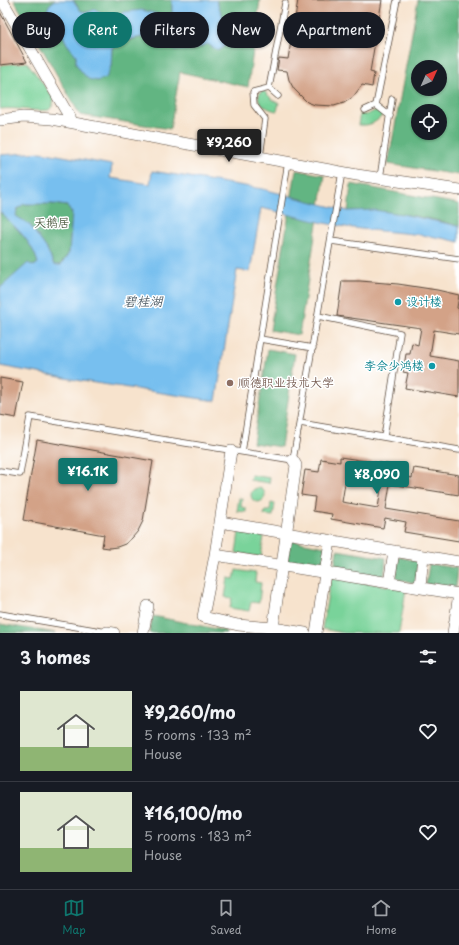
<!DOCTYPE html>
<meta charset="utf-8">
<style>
:root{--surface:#171b24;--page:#242831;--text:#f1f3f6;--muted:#9ea1a6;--line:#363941;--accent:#0f766e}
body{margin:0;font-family:"Playpen Sans","LXGW WenKai TC",sans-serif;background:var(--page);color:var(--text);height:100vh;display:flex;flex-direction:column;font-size:15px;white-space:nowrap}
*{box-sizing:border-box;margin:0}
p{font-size:13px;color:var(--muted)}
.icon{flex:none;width:22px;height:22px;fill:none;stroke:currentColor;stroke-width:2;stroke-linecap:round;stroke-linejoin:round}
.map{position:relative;height:633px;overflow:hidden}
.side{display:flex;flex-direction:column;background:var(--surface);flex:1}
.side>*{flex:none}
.guide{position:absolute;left:12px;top:12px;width:435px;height:36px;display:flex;gap:8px}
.needle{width:26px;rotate:45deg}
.fabs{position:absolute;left:411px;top:60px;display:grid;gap:8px}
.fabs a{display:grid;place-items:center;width:36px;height:36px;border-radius:50%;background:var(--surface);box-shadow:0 1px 3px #0004;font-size:20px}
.price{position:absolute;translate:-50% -34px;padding:0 9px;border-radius:4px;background:var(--accent);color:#fff;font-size:13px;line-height:26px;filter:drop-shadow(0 1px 2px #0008)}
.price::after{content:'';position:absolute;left:50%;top:24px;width:12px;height:9px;margin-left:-6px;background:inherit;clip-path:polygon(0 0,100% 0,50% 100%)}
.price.on{background:#222;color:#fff}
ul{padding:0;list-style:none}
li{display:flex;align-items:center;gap:12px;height:100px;padding:0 20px}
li+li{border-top:1px solid var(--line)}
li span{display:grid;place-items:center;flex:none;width:112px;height:80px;border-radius:0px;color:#555}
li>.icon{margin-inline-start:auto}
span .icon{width:48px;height:48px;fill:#fffc;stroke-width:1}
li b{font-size:17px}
h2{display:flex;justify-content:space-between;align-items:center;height:48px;padding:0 20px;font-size:17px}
.tag{padding:0 14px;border-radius:18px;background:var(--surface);box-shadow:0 1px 3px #0004;font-size:14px;line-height:36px}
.tag.on{background:var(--accent);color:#fff}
.dock{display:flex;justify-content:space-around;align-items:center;height:56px;border-top:1px solid var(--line);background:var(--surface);font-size:11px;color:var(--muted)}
.dock a{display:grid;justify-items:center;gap:2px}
.dock .on{color:var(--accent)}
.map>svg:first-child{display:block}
</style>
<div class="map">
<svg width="459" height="633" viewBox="0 0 459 633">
<rect width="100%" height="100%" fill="#fff"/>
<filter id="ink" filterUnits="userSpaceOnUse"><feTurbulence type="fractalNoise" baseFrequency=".025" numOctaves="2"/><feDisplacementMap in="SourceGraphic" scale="8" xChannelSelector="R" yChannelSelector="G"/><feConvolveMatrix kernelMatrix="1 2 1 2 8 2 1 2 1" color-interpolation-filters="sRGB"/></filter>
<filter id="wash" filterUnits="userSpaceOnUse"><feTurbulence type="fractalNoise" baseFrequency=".012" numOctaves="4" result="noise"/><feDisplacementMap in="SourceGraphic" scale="16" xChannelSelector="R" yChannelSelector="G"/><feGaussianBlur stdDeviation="0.9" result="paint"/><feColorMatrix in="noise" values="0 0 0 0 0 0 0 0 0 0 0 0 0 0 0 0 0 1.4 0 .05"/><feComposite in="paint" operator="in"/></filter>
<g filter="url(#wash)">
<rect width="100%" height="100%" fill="#f7e3cd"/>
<path fill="#79d39a" stroke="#5a7e5c" d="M27,62L53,97C54,103 53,106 49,110C33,112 17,107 0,109V65Z
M263,90L272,99L279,103L277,111C268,110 250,100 263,90Z
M377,110L383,111V115C375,123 370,126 358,125L360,114L366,115Z
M251,475L270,478L269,483L250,480Z
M251 495a7 7 0 1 1 14 0a7 7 0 1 1-14 0Z
M239,498L242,499L241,507L246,508V512L237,511Z
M271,503L275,504L273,516L264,515L265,511H270Z
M239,532L264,536L261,557L236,553Z
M236,570L256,573L255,582L261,583L259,603L251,602L249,611L230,608L232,598L225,597L228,578L234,579Z
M331,577L406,589L399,633H344L322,629Z"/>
<path fill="#62b582" stroke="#4e7050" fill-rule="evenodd" d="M14,0H55L49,5L48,20L61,31L67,44L76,55V64L97,81L106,77L111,66L112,48L120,43L142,37L158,39L176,50H194L208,44L220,34L219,23L223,17L216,0H260L248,87L180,72L170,129L80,115Z
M73,0H172V16C164,17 160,14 153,13C137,8 123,12 110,22C102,16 92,12 81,11Z
M418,0H459V175L388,164ZM418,67H440V89H418ZM418,111H440V133H418Z
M296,170L325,175L299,335L270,330Z
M351,184L459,204V226C422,216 386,210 348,211Z
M24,204H53L67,206L72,213L69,253L60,265H54L47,249L29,224L15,216L17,209Z
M0,212C16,228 32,241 38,263L0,288Z
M268,349L295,354L281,447L253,443Z
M290,540L325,547L322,568L287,563Z
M337,550L386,558L384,580L334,571Z
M399,557L418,561L415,583L396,579Z
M429,564L457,568L455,590L426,584Z
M153,616L226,631V633H149Z
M0,624L56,633H0Z"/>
<path fill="#77bfef" stroke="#597486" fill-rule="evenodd" d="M55,0H73L81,11L88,12L96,9L110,22L124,12L142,10L154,13L165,17L172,16V0H216L223,17L219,23L220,34L226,43L224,47L218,51L208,44C198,48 189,51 178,50C171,50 165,43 159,40C145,33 124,40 112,48L111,66L106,78L97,81L88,79L81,71L76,64V55L67,44L61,32L48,20L45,16L49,5Z
M41,152L112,165L110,178L150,184L152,171L263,189L348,211L374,210L402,214L459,226V242C422,232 384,233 346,227C318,223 289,214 261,208L250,272L237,270L216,401L82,381L0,366V288L28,263L34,266L38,263C32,241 16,228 0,212V155ZM24,204H53L67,206L72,213L69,253L61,265H54L47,249L29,224L16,216L17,209Z"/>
<g id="blocks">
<path fill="#d3a287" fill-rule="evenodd" d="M298,0H382L370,72L374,73L372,87L362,85L353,97L344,103L334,106L315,105L307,102L294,89L289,80L287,71L277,70L279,58L288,59Z
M0,12L27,62L0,65Z
M342,281H360L398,284L437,290L459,295L457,308L459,309V334L434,330L430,356L459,361V397L405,388L408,373L403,372L406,354H410L412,343L418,345L421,328L337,316Z
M0,378L23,382L16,418L0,415Z
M37,440L153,461L143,521L138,531L132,538L125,544L117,547L109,548L102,547L104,535L23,520Z
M340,457L393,465L391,474L412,478L414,468L459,475V495L390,484L386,509L459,521V541L404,532L406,522L385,518L383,528L331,519L332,514L313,511L315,497L301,495L305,470L319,472L321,459L340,462ZM346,477L382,483L378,508L342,502Z"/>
</g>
</g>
<g filter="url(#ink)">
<use href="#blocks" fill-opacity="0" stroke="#574638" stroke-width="1"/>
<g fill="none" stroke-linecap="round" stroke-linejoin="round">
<g stroke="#574638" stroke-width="7">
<path id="lane" d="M269,88L285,3
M376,105L397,0
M365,110L376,105L390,116
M260,157L265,119L254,105L253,92L269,88L278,96
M380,178L392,99
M331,241L459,259
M318,316L400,333L384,437
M260,339L313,348
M300,423L459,450
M242,452L288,162
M0,471L20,474L30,417L160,439L293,460L342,172
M0,614L107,632L106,633"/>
</g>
<g stroke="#574638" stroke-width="12">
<path id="street" d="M2,0L73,123
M0,120L23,117L52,119L357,175L459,190
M231,451L215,555L203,617L238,625L273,628L305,633
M220,522L459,562
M215,555L459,594L453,633
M389,583L394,551
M420,587L423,556
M273,628L296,465L293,460
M107,632L114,633
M143,633L148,606
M316,633L330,541"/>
</g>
<use href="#lane" stroke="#fff" stroke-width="5.5"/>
<use href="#street" stroke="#fff" stroke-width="11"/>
</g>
</g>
<g fill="#0f9aa8" stroke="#fff" stroke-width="1.5">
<circle cx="398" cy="302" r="4"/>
<circle cx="432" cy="366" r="4"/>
</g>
<circle fill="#8d6e63" stroke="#fff" stroke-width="1.5" cx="230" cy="383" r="4"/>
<g text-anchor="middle" stroke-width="3" stroke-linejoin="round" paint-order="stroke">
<g font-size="12" fill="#4e5d43" stroke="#fff">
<text x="52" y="227">天鹅居</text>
</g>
<g font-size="12" fill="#0d838f" stroke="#fff" text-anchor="start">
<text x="406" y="306">设计楼</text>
<text x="424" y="370" text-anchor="end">李佘少鸿楼</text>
</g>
<g font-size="12" fill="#785e54" stroke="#fff" text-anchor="start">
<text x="238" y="387">顺德职业技术大学</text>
</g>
<g font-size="13" font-style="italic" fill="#505e67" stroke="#fff">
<text x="143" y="306">碧桂湖</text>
</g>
</g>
</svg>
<div class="fabs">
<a><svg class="needle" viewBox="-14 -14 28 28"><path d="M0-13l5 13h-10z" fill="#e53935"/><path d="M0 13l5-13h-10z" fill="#9ea1a6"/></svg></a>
<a><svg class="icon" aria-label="locate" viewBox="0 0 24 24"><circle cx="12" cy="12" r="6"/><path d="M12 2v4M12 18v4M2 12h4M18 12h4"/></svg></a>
</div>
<b class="price on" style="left:229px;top:163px">¥9,260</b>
<b class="price" style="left:88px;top:492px">¥16.1K</b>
<b class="price" style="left:377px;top:495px">¥8,090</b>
<div class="guide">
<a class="tag">Buy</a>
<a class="tag on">Rent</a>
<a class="tag">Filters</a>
<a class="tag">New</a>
<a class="tag">Apartment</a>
</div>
</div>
<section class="side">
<h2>3 homes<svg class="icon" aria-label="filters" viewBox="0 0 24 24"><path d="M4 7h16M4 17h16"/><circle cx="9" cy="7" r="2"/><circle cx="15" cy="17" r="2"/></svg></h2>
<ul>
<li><span style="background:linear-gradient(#dfe7d0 70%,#8fb573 0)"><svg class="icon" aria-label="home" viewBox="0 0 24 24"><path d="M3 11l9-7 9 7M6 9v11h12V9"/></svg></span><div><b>¥9,260/mo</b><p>5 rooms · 133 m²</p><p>House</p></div><svg class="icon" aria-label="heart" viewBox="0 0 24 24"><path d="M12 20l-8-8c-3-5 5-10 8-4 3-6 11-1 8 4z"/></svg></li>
<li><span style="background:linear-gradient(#dfe7d0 70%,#8fb573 0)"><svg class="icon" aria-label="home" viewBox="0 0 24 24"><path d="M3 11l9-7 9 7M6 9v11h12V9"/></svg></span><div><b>¥16,100/mo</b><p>5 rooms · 183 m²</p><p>House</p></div><svg class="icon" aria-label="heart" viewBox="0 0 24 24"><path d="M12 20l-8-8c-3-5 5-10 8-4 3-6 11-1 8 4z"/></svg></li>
</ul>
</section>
<nav class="dock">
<a class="on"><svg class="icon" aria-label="map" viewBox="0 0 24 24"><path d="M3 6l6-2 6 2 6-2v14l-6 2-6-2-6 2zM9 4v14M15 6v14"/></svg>Map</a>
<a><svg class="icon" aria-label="saved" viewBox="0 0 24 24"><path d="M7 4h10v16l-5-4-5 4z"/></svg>Saved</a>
<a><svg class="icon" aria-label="home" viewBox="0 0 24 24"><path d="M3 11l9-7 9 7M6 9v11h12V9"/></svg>Home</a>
</nav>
